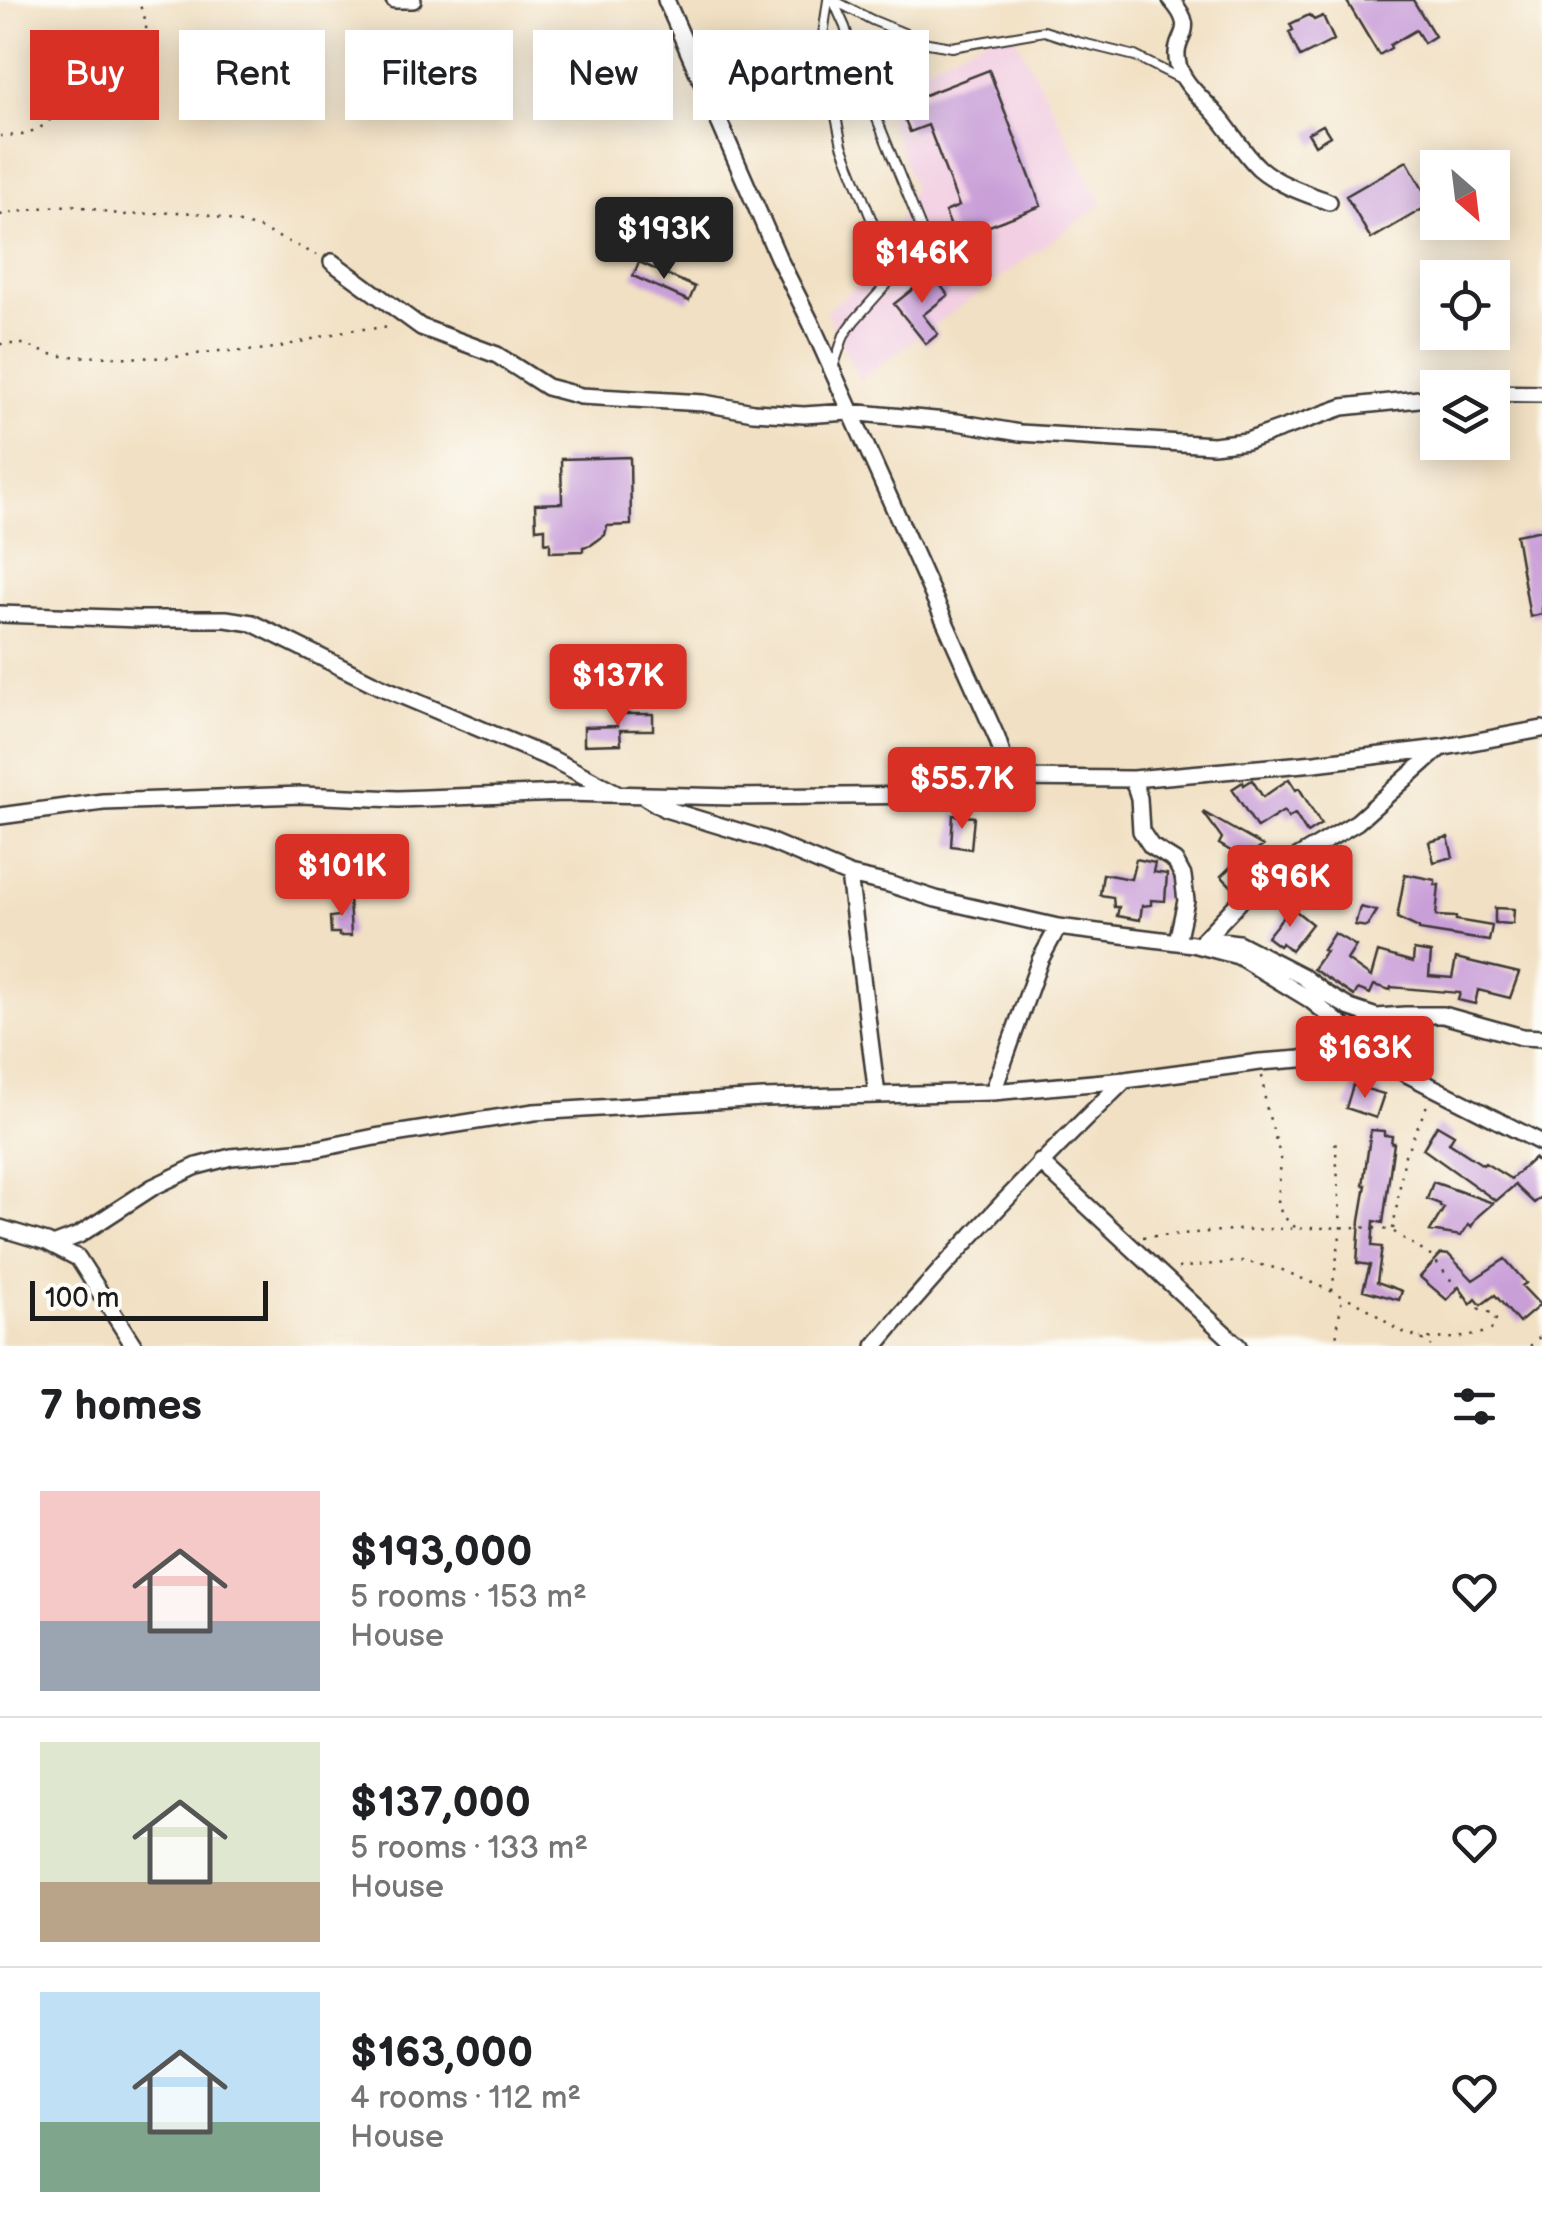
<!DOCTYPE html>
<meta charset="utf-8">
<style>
:root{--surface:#fff;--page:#f6f6f6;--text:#202124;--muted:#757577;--line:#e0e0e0;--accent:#d93025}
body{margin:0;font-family:"Balsamiq Sans",sans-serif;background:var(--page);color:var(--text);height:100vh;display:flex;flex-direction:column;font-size:38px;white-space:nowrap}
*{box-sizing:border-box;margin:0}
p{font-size:32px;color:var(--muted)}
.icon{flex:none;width:55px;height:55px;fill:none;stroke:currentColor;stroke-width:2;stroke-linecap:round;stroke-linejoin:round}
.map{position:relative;height:1346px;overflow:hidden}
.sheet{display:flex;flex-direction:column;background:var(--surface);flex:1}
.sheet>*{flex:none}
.banner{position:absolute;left:30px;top:30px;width:1000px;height:90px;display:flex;gap:20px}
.needle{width:65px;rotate:152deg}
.controls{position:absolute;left:1420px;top:150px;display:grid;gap:20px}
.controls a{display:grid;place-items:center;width:90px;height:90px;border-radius:0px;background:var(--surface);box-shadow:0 5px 25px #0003;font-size:50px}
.scale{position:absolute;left:30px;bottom:25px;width:238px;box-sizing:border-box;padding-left:10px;border:5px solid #1c1c1c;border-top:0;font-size:28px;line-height:35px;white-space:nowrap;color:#1c1c1c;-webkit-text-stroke:8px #fdfcf7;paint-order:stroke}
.price{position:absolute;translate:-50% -85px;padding:0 22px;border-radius:10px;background:var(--accent);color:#fff;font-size:32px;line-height:65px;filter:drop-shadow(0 2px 5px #0008)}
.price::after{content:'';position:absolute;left:50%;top:60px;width:30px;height:22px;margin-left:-15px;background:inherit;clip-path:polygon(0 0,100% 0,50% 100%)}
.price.active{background:#222;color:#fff}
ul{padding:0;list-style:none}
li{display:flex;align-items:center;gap:30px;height:250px;padding:0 40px}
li+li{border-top:2px solid var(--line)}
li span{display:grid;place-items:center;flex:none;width:280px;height:200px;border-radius:0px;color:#555}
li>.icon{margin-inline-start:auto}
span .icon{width:120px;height:120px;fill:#fffc;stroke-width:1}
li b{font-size:42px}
h2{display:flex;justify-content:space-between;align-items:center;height:120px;padding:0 40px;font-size:42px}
.chip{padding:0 35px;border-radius:0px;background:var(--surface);box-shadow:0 5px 25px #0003;font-size:35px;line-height:90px}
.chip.active{background:var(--accent);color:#fff}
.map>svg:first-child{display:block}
</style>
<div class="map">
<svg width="1542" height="1346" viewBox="0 0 1542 1346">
<rect width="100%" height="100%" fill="#fdfcf7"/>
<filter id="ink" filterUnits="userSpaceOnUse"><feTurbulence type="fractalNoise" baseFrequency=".01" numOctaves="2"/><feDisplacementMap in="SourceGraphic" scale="20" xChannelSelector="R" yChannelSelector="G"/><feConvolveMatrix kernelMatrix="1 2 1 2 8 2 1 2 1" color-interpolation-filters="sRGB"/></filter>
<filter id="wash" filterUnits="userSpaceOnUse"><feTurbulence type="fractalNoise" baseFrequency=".0048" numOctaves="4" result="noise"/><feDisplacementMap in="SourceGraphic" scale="40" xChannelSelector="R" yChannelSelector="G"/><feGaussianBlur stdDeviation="2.25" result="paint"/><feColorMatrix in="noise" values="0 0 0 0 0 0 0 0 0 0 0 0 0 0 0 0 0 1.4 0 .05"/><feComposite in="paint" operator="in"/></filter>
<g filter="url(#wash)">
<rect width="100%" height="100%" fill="#f1e0c3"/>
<path fill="#f2cfe2" d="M1010,26L1102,204L859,380L826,311L877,270L913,187L878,89Z"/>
<g id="blocks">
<path fill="#c99fd8" d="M1346,0H1413L1435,36L1424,43L1416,30L1390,45L1391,48L1379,55Z
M1309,15L1314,20L1323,16L1334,40L1300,57L1289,32L1293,30L1290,24Z
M989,70L1041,206L956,239L945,212L959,206L928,125L910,132L899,105Z
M1323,125L1330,136L1315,145L1308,133Z
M1407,161L1431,204L1371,239L1346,196Z
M639,262L695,287L689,301L633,276Z
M932,274L948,295L923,315L938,334L926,344L894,304Z
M630,457L631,525L607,526L605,535L591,545L583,547V551L550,552V542L545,543V528L536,529L535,504L562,503L561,459Z
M1542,530V614L1530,617L1516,535Z
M617,714H653V730H620L621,744L584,745V727L617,726Z
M1289,779L1296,790L1299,788L1321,824L1307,833L1295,814L1288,818L1284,811L1257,828L1232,789L1243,782L1244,785L1252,780L1263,797Z
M1203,812L1263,846L1246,858L1257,870L1235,890L1221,876L1241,857L1219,844L1222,838Z
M953,815L974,817L971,849L951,846Z
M1448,837L1453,857L1434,862L1429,842Z
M1136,859L1155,863L1153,872L1167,874L1165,901L1151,900V905L1142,906L1140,920L1117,916L1119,907H1114L1113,897L1100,895L1103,874L1131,879Z
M1405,874L1435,880V885H1439L1436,916L1456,917V920L1492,926L1489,941L1419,930V928L1397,918Z
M339,898H349L351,936H339V933H331L330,917L339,916Z
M1291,907L1312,924L1291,951L1282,943L1279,946L1267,937Z
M1360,907L1377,911L1367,927L1355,925Z
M1495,908L1514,909L1513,924L1495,923Z
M1334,933L1356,946L1347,960L1371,977L1378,952L1413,962L1414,950L1431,953L1429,976L1452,978L1456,958L1519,973L1510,998L1478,990L1475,1004L1458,1000L1460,993L1391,987L1390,990L1374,985L1370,994L1358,989L1354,996L1313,969L1326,951L1323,950Z
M1405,1038L1425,1051L1417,1066L1393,1052Z
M1353,1085L1384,1094L1376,1118L1346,1108Z
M1437,1125L1454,1135L1449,1143L1483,1165L1485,1163L1511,1179L1534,1158L1542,1166V1197L1534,1203L1515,1185L1496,1201L1423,1149Z
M1371,1130L1384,1131V1135L1392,1136L1391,1143H1394L1383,1223L1374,1221L1372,1246L1382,1247L1377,1282L1402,1291L1399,1300L1363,1290L1370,1265L1357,1263L1360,1220L1366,1185H1363Z
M1433,1182L1493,1203L1478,1216L1471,1227L1468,1225L1461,1236L1430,1231L1444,1208L1440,1206V1204L1427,1199Z
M1441,1254L1449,1255L1473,1280L1505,1259L1526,1283L1522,1286L1540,1305L1519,1323L1495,1295L1481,1305L1476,1299L1471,1304L1459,1287L1447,1300L1420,1277Z"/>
</g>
</g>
<g filter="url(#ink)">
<use href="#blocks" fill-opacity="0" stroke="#3c3935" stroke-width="2.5"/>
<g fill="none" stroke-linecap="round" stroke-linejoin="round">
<g stroke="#3c3935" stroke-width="12">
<path id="lane" d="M828,0L823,35L824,60L842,145L880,241L899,272
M833,0L872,20L928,43L952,47L1044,31L1078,42L1135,56L1183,80
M833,368L844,335L855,320L919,248L922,242L921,228L860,77L845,27L833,0"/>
</g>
<g stroke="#3c3935" stroke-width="20">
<path id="street" d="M394,0H413
M1171,0C1201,34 1171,34 1178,64C1183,84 1202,98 1215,113C1231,130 1242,152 1259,168C1279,185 1305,193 1329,202
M332,262L421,327L497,355L547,387L581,396L704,403L753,412L804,415L849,412L957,422L1020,433L1213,445L1247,441L1343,407L1438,397
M1492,393L1542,394
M0,614L140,619H226L252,623L379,686L554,760L617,793
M1002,778L1133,779L1315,763L1440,748L1542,729
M1133,779L1139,798L1141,831L1151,846L1175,861L1183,876L1186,901L1178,937
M645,797L665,809L764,839L849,875L889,884L936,899L1058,927L1193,944L1238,956L1309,999L1395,1068L1542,1143
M0,816L103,802L301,795L398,799L564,793L733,797L951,795C994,790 1015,788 997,738L811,323L778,257L666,0
M849,875L877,1095
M1204,939L1245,896L1285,865L1357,822L1440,748
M1213,940L1238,943L1302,976L1326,994L1350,1008L1377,1017
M993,1092L1040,960L1058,927
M1040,1162L1238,1346
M0,1228L47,1242L78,1258L134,1346
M53,1245L79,1235L153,1187L197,1166L231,1157L316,1149L375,1137L534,1112L763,1098L993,1092L1125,1080L1260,1062L1301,1059L1336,1046L1377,1017L1405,1015H1443L1522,1037L1542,1038
M875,1346C953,1252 1037,1165 1125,1080"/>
</g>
<path stroke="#3c3935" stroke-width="2.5" stroke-dasharray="2.5 8" stroke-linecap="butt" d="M0,136L22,135L40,128L139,48C151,31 146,17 137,0
M0,215L47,207L73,205L123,215L181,212L206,214L259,228L317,255
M0,344H24L46,353L61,356L167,358L219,351H248L276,348L349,330L394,327
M1262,1076L1266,1106L1281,1158L1278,1203L1282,1215L1297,1229
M1393,1229L1405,1155L1428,1103
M1143,1237L1234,1230L1359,1227L1391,1230L1432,1257L1472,1306L1491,1313L1496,1319L1491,1330C1468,1339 1444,1339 1420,1338
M1178,1268L1242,1261L1280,1269L1363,1305L1397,1330L1420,1338L1431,1346
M1332,1291L1341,1228L1335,1136
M1335,1346L1342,1297
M1530,1346L1542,1335"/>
<use href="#lane" stroke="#fff" stroke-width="8"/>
<use href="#street" stroke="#fff" stroke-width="15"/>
</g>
</g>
</svg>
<div class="controls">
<a><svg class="needle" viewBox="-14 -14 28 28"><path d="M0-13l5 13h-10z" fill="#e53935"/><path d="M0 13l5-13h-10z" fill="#757577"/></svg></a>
<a><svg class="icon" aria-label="locate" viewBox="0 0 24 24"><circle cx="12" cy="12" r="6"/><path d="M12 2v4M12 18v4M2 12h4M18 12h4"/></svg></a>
<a><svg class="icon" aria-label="layers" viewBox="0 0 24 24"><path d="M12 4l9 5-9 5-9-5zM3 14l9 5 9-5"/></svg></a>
</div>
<div class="scale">100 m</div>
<b class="price active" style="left:664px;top:282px">$193K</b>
<b class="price" style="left:922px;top:306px">$146K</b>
<b class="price" style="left:618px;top:729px">$137K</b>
<b class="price" style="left:962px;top:832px">$55.7K</b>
<b class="price" style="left:342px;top:919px">$101K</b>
<b class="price" style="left:1290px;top:930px">$96K</b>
<b class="price" style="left:1365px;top:1101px">$163K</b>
<div class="banner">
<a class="chip active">Buy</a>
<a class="chip">Rent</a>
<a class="chip">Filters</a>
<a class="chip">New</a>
<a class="chip">Apartment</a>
</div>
</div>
<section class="sheet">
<h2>7 homes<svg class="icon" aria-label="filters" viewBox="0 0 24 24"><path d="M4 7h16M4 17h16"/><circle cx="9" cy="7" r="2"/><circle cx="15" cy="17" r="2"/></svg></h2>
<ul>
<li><span style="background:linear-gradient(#f6c9c9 65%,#9aa5b1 0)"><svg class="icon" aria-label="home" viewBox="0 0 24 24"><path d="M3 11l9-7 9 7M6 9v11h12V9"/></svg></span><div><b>$193,000</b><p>5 rooms · 153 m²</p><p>House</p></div><svg class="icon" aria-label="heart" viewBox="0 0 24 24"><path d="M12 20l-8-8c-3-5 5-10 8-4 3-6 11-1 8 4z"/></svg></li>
<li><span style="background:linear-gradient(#dfe7d0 70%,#b9a48a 0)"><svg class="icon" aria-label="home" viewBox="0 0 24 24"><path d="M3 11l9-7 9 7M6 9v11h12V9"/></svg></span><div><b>$137,000</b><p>5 rooms · 133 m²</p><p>House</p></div><svg class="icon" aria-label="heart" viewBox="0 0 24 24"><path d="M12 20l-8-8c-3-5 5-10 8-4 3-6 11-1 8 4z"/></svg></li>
<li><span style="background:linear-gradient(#bfe0f5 65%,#7fa58c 0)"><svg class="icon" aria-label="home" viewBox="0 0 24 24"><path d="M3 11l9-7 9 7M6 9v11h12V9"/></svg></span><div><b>$163,000</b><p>4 rooms · 112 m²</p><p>House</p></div><svg class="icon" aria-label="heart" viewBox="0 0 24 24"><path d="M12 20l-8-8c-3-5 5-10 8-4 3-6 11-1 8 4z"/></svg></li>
</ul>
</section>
